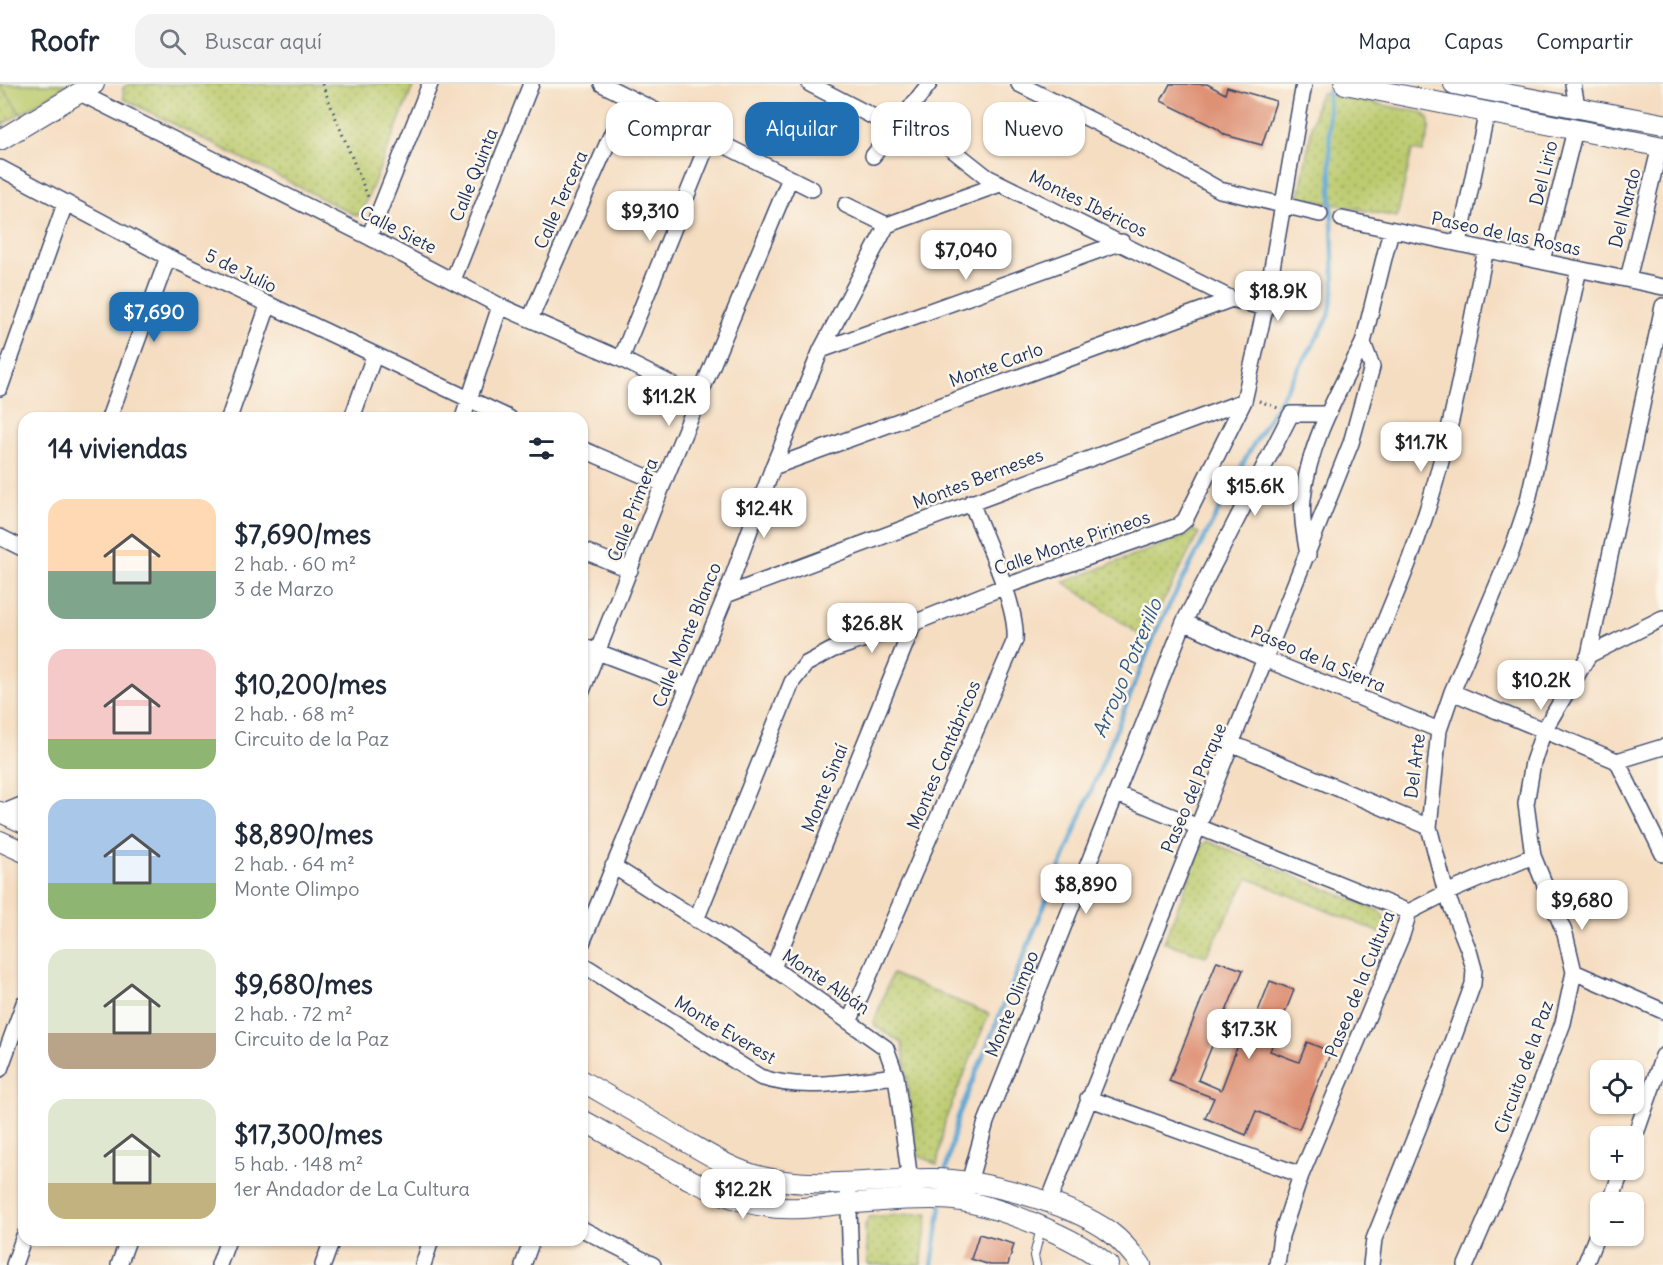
<!DOCTYPE html>
<html lang="es">
<meta charset="utf-8">
<style>
:root{--surface:#fff;--page:#f2f2f3;--text:#1f2937;--muted:#747a83;--line:#e0e1e3;--accent:#1f6fb2}
body{margin:0;font-family:Delius,sans-serif;background:var(--page);color:var(--text);height:100vh;display:flex;flex-direction:column;font-size:22px;white-space:nowrap}
*{box-sizing:border-box;margin:0}
p{font-size:20px;color:var(--muted)}
.icon{flex:none;width:33px;height:33px;fill:none;stroke:currentColor;stroke-width:2;stroke-linecap:round;stroke-linejoin:round}
.map{position:relative;flex:1;overflow:hidden}
.side{position:absolute;left:18px;top:328px;width:570px;height:834px;display:flex;flex-direction:column;background:var(--surface);border-radius:18px;box-shadow:0 2px 4px #0004}
.side>*{flex:none}
.top-card{position:absolute;left:606px;top:18px;width:570px;height:54px;display:flex;gap:12px}
.buttons{position:absolute;left:1590px;top:976px;display:grid;gap:12px}
.buttons a{display:grid;place-items:center;width:54px;height:54px;border-radius:12px;background:var(--surface);box-shadow:0 2px 4px #0004;font-size:30px}
.price{position:absolute;translate:-50% -51px;padding:0 14px;border-radius:12px;background:#fff;color:#222;font-size:20px;line-height:39px;filter:drop-shadow(0 2px 3px #0008)}
.price::after{content:'';position:absolute;left:50%;top:36px;width:18px;height:14px;margin-left:-9px;background:inherit;clip-path:polygon(0 0,100% 0,50% 100%)}
.price.active{background:var(--accent);color:#fff}
ul{padding:0;list-style:none}
li{display:flex;align-items:center;gap:18px;height:150px;padding:0 30px}
li span{display:grid;place-items:center;flex:none;width:168px;height:120px;border-radius:18px;color:#555}
li>.icon{margin-inline-start:auto}
span .icon{width:72px;height:72px;fill:#fffc;stroke-width:1}
li b{font-size:26px}
h2{display:flex;justify-content:space-between;align-items:center;height:72px;padding:0 30px;font-size:26px}
.tag{padding:0 21px;border-radius:18px;background:var(--surface);box-shadow:0 2px 4px #0004;font-size:21px;line-height:54px}
.tag.active{background:var(--accent);color:#fff}
header{display:flex;align-items:center;gap:36px;box-sizing:border-box;height:84px;padding:0 30px;background:var(--surface);border-bottom:2px solid var(--line)}
header strong{font-size:28px}
nav{display:flex;gap:33px;margin-inline-start:auto;font-size:21px}
.search{width:420px;height:54px;background:var(--page);display:flex;align-items:center;gap:15px;box-sizing:border-box;padding:0 21px;border-radius:18px;color:var(--muted);font-size:22px}
.map>svg:first-child{display:block}
</style>
<header>
<strong>Roofr</strong>
<div class="search"><svg class="icon" aria-label="search" viewBox="0 0 24 24"><circle cx="10" cy="10" r="6"/><path d="M15 15l6 6"/></svg>Buscar aquí</div>
<nav><a>Mapa</a><a>Capas</a><a>Compartir</a></nav>
</header>
<div class="map">
<svg width="1663" height="1181" viewBox="0 0 1663 1181">
<defs>
<pattern id="park-dots" width="8" height="8" patternUnits="userSpaceOnUse" patternTransform="scale(1.5)"><rect width="8" height="8" fill="#bccb6e"/><path d="M2 2h.1M6 6h.1" fill="none" stroke="#98a55e" stroke-width="1.8" stroke-linecap="round"/></pattern>
</defs>
<rect width="100%" height="100%" fill="#fbf7ec"/>
<filter id="ink" filterUnits="userSpaceOnUse"><feTurbulence type="fractalNoise" baseFrequency=".0167" numOctaves="2"/><feDisplacementMap in="SourceGraphic" scale="12" xChannelSelector="R" yChannelSelector="G"/><feConvolveMatrix kernelMatrix="1 2 1 2 8 2 1 2 1" color-interpolation-filters="sRGB"/></filter>
<filter id="wash" filterUnits="userSpaceOnUse"><feTurbulence type="fractalNoise" baseFrequency=".008" numOctaves="4" result="noise"/><feDisplacementMap in="SourceGraphic" scale="24" xChannelSelector="R" yChannelSelector="G"/><feGaussianBlur stdDeviation="1.35" result="paint"/><feColorMatrix in="noise" values="0 0 0 0 0 0 0 0 0 0 0 0 0 0 0 0 0 1.4 0 .05"/><feComposite in="paint" operator="in"/></filter>
<g filter="url(#wash)">
<rect width="100%" height="100%" fill="#f5ddc1"/>
<path fill="url(#park-dots)" stroke="#6c7d66" stroke-width="1.5" d="M0,0H69L0,42Z
M129,0H414L362,128L357,132L124,15L123,4Z
M1322,9L1424,29C1435,39 1426,56 1423,68L1412,66L1397,133L1299,113L1317,16Z
M1192,446L1199,449L1144,554L1064,498L1189,451Z
M1207,757L1380,827L1388,840V852L1248,794L1206,872L1164,858L1202,762Z
M892,890L989,930L945,1037L937,1081L917,1070L902,959L875,942L874,938Z
M928,1129L921,1181H868L865,1141L869,1133Z"/>
<path fill="#bccb6e" stroke="#6c7d66" stroke-width="1.5" d="M0,0H69L21,30Z"/>
<g fill="none" stroke-linecap="round" stroke-linejoin="round">
<path stroke="#5aa5d2" stroke-width="4.5" d="M945,1089L958,1033L1158,543L1249,368L1321,247L1329,232L1334,203L1328,7
M932,1181L941,1121"/>
</g>
<g id="blocks">
<path fill="#de9174" d="M1170,0H1207L1225,10L1227,3L1276,17L1262,61L1225,51L1216,44L1161,17Z
M1217,877L1243,886L1198,996L1221,1006L1240,956L1246,958L1270,897L1294,906L1270,967L1299,978L1307,958L1331,968L1299,1045L1256,1027L1246,1051L1205,1034L1214,1014L1169,997Z
M979,1150L1014,1160L1008,1181H990L971,1175Z"/>
</g>
</g>
<g filter="url(#ink)">
<use href="#blocks" fill-opacity="0" stroke="#3c496d" stroke-width="1.5"/>
<g fill="none" stroke-linecap="round" stroke-linejoin="round">
<g stroke="#3c496d" stroke-width="10">
<path id="service" d="M1036,1181L1034,1172L1041,1144"/>
</g>
<g stroke="#3c496d" stroke-width="18">
<path id="minor" d="M602,0L812,105
M810,0L895,44
M1019,0L1141,61L1220,106L1320,130
M1573,0L1577,22
M80,9L369,153L500,222L621,275L699,314
M906,29L987,93L1232,215L1265,224
M873,72L929,0
M0,84L168,173L509,334
M846,121L887,141
M1342,135L1663,203
M369,153L430,0
M1459,159L1487,27
M1542,177L1575,46
M1628,195L1660,62
M453,196L531,0
M530,235L628,13
M821,266L1122,158
M621,275L710,54
M0,304L65,120
M109,334L168,173
M229,334L268,222
M352,334L374,272
M463,334L500,222
M582,365L663,400
M773,383L1232,215
M0,453L24,465
M582,466L630,486
M1308,471C1305,452 1301,434 1303,415C1308,360 1339,307 1363,259
M726,511L1244,317
M1184,538L1267,576L1439,646
M582,562L687,602
M1589,571L1663,222
M582,607L663,400L790,94
M1452,608L1617,677
M1354,612C1382,541 1416,470 1436,396C1457,320 1470,242 1486,165
M1233,660L1429,743
M1617,677L1663,770
M1617,677L1663,663
M1117,710L1409,828
M2,729L24,720
M613,782L773,884L886,964L896,992L911,1104
M696,836L792,598L806,580L832,566L914,539L1003,503L1178,442L1185,436L1244,317L1265,224L1304,0
M582,859L726,511L773,383L821,266L887,141L1000,100
M582,880L760,993C804,1008 850,997 896,992
M773,884L914,539
M1574,888L1663,927
M850,936L1015,556C1018,521 984,453 971,418
M0,985L24,919
M1088,1014L1301,1091
M1634,1055L1663,972
M848,1098L851,1181
M966,1109L986,1038L1184,538L1291,330H1328
M1048,1119L1351,359L1372,283L1363,259L1391,146
M1610,1119L1622,1086
M582,1145L653,1181
M14,1181L24,1152
M119,1181L128,1156
M219,1181L228,1156
M323,1181L332,1156
M423,1181L431,1156
M523,1181L532,1156
M1277,1181L1281,1152L1301,1091L1402,851L1409,828L1446,809L1533,772
M1371,1181L1374,1155L1441,988L1473,900L1474,885L1469,867L1446,809L1429,743L1439,646L1452,608L1512,466L1527,421L1579,185
M1466,1181L1508,1084L1563,939L1574,888L1565,850L1533,772L1526,720L1533,678L1544,646L1589,571L1663,534
M1585,1181L1600,1143"/>
</g>
<g stroke="#3c496d" stroke-width="22">
<path id="tertiary" d="M1345,0L1663,63
M1454,0L1663,40
M0,56L94,0
M0,728L24,739
M0,757L24,768
M582,997C615,1016 647,1035 680,1054C706,1069 732,1086 762,1093C815,1106 874,1095 929,1095C979,1094 1070,1119 1110,1148C1122,1157 1132,1169 1141,1181
M582,1036C633,1063 708,1113 763,1122C794,1128 823,1121 854,1119C887,1117 921,1113 954,1116C996,1121 1077,1153 1108,1181"/>
</g>
<path stroke="#3c496d" stroke-width="3" stroke-dasharray="1.5 4.5" stroke-linecap="butt" d="M322,0L368,113
M1259,317L1278,324"/>
<use href="#service" stroke="#fff" stroke-width="8"/>
<use href="#minor" stroke="#fff" stroke-width="15"/>
<use href="#tertiary" stroke="#fff" stroke-width="20"/>
</g>
</g>
<g text-anchor="middle" stroke-width="5" stroke-linejoin="round" paint-order="stroke">
<g font-size="18" fill="#1b2f5e" stroke="#fbf7ec">
<text transform="translate(1544 89) rotate(-76)" y="6">Del Lirio</text>
<text transform="translate(474 91) rotate(-68)" y="6">Calle Quinta</text>
<text transform="translate(561 116) rotate(-66)" y="6">Calle Tercera</text>
<text transform="translate(1088 120) rotate(26)" y="6">Montes Ibéricos</text>
<text transform="translate(1625 124) rotate(-76)" y="6">Del Nardo</text>
<text transform="translate(398 146) rotate(27)" y="6">Calle Siete</text>
<text transform="translate(1506 150) rotate(12)" y="6">Paseo de las Rosas</text>
<text transform="translate(241 187) rotate(26)" y="6">5 de Julio</text>
<text transform="translate(996 281) rotate(-20)" y="6">Monte Carlo</text>
<text transform="translate(978 395) rotate(-21)" y="6">Montes Berneses</text>
<text transform="translate(633 426) rotate(-69)" y="6">Calle Primera</text>
<text transform="translate(1072 459) rotate(-19)" y="6">Calle Monte Pirineos</text>
<text transform="translate(687 551) rotate(-68)" y="6">Calle Monte Blanco</text>
<text transform="translate(1318 575) rotate(23)" y="6">Paseo de la Sierra</text>
<text transform="translate(944 671) rotate(-67)" y="6">Montes Cantábricos</text>
<text transform="translate(1415 682) rotate(-83)" y="6">Del Arte</text>
<text transform="translate(825 704) rotate(-68)" y="6">Monte Sinaí</text>
<text transform="translate(1194 704) rotate(-67)" y="6">Paseo del Parque</text>
<text transform="translate(826 898) rotate(34)" y="6">Monte Albán</text>
<text transform="translate(1360 900) rotate(-68)" y="6">Paseo de la Cultura</text>
<text transform="translate(1012 920) rotate(-68)" y="6">Monte Olimpo</text>
<text transform="translate(725 946) rotate(31)" y="6">Monte Everest</text>
<text transform="translate(1524 983) rotate(-70)" y="6">Circuito de la Paz</text>
</g>
<g font-size="20" font-style="italic" fill="#315887" stroke="#fbf7ec">
<text transform="translate(1127 584) rotate(-67)" y="7">Arroyo Potrerillo</text>
</g>
</g>
</svg>
<div class="buttons">
<a><svg class="icon" aria-label="locate" viewBox="0 0 24 24"><circle cx="12" cy="12" r="6"/><path d="M12 2v4M12 18v4M2 12h4M18 12h4"/></svg></a>
<a>+</a>
<a>−</a>
</div>
<b class="price" style="left:650px;top:158px">$9,310</b>
<b class="price" style="left:966px;top:197px">$7,040</b>
<b class="price" style="left:1278px;top:238px">$18.9K</b>
<b class="price active" style="left:154px;top:259px">$7,690</b>
<b class="price" style="left:669px;top:343px">$11.2K</b>
<b class="price" style="left:1421px;top:389px">$11.7K</b>
<b class="price" style="left:1255px;top:433px">$15.6K</b>
<b class="price" style="left:764px;top:455px">$12.4K</b>
<b class="price" style="left:872px;top:570px">$26.8K</b>
<b class="price" style="left:1541px;top:627px">$10.2K</b>
<b class="price" style="left:1086px;top:831px">$8,890</b>
<b class="price" style="left:1582px;top:847px">$9,680</b>
<b class="price" style="left:1249px;top:976px">$17.3K</b>
<b class="price" style="left:743px;top:1136px">$12.2K</b>
<div class="top-card">
<a class="tag">Comprar</a>
<a class="tag active">Alquilar</a>
<a class="tag">Filtros</a>
<a class="tag">Nuevo</a>
</div>
<section class="side">
<h2>14 viviendas<svg class="icon" aria-label="filters" viewBox="0 0 24 24"><path d="M4 7h16M4 17h16"/><circle cx="9" cy="7" r="2"/><circle cx="15" cy="17" r="2"/></svg></h2>
<ul>
<li><span style="background:linear-gradient(#ffd9b3 60%,#7fa58c 0)"><svg class="icon" aria-label="home" viewBox="0 0 24 24"><path d="M3 11l9-7 9 7M6 9v11h12V9"/></svg></span><div><b>$7,690/mes</b><p>2 hab. · 60 m²</p><p>3 de Marzo</p></div></li>
<li><span style="background:linear-gradient(#f6c9c9 75%,#8fb573 0)"><svg class="icon" aria-label="home" viewBox="0 0 24 24"><path d="M3 11l9-7 9 7M6 9v11h12V9"/></svg></span><div><b>$10,200/mes</b><p>2 hab. · 68 m²</p><p>Circuito de la Paz</p></div></li>
<li><span style="background:linear-gradient(#a9c7e8 70%,#8fb573 0)"><svg class="icon" aria-label="home" viewBox="0 0 24 24"><path d="M3 11l9-7 9 7M6 9v11h12V9"/></svg></span><div><b>$8,890/mes</b><p>2 hab. · 64 m²</p><p>Monte Olimpo</p></div></li>
<li><span style="background:linear-gradient(#dfe7d0 70%,#b9a48a 0)"><svg class="icon" aria-label="home" viewBox="0 0 24 24"><path d="M3 11l9-7 9 7M6 9v11h12V9"/></svg></span><div><b>$9,680/mes</b><p>2 hab. · 72 m²</p><p>Circuito de la Paz</p></div></li>
<li><span style="background:linear-gradient(#dfe7d0 70%,#c2b280 0)"><svg class="icon" aria-label="home" viewBox="0 0 24 24"><path d="M3 11l9-7 9 7M6 9v11h12V9"/></svg></span><div><b>$17,300/mes</b><p>5 hab. · 148 m²</p><p>1er Andador de La Cultura</p></div></li>
</ul>
</section>
</div>
